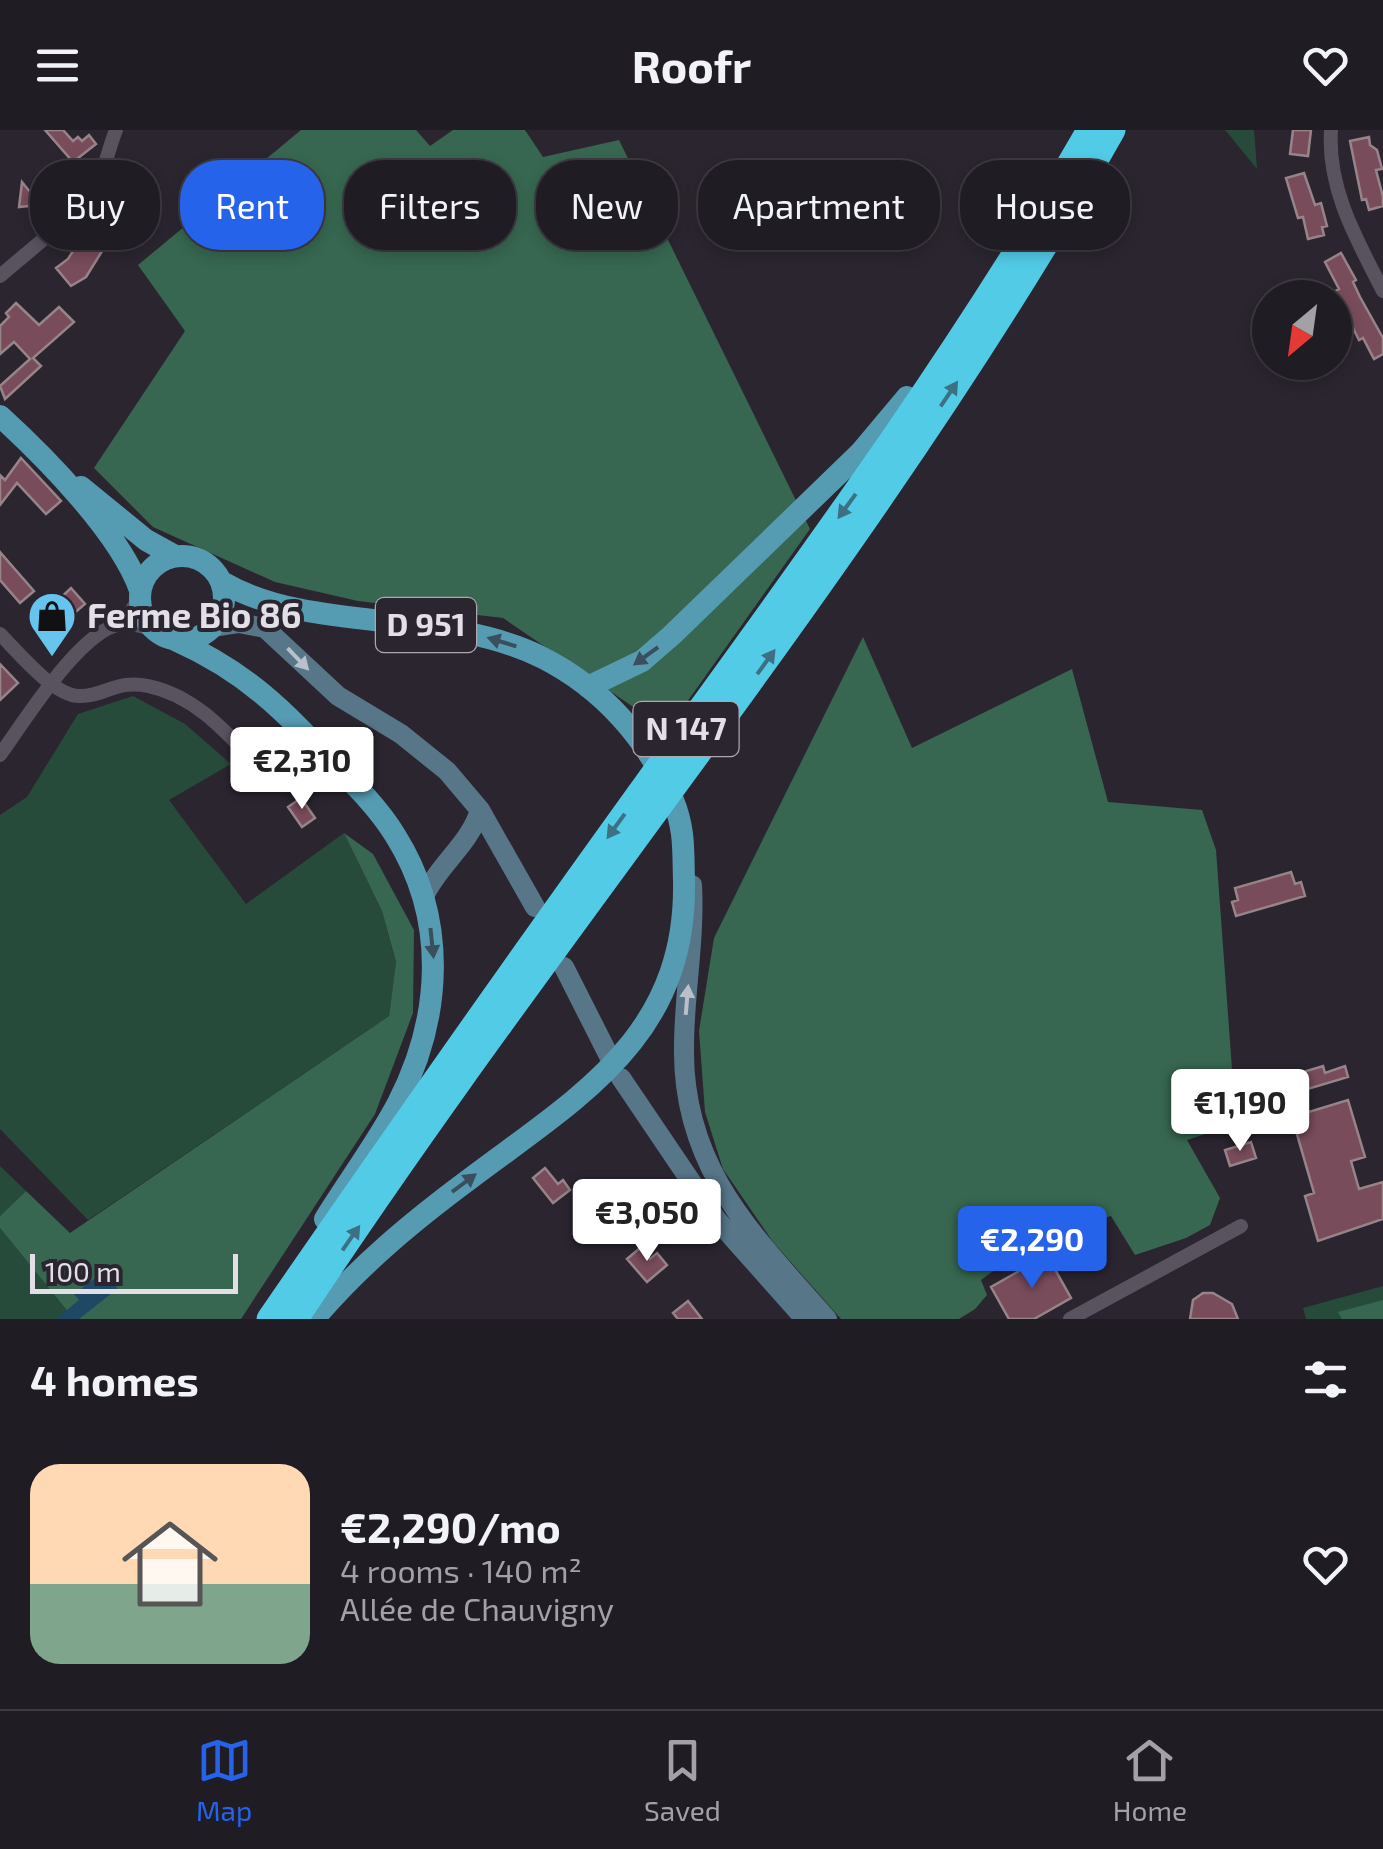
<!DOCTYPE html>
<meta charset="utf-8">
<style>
:root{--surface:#201c24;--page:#2d2931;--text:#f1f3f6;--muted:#a2a1a6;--line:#3d3a41;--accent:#2563eb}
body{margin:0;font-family:"Exo 2",sans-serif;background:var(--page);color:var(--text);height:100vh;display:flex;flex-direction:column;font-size:38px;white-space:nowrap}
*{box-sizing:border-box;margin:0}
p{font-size:32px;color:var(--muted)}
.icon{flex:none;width:55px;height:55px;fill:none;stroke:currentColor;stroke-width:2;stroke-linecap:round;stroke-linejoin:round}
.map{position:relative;height:1189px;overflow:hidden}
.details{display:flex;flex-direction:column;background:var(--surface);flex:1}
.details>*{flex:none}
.banner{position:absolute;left:30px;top:30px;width:1325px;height:90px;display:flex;gap:20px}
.needle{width:65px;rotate:209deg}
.controls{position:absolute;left:1252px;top:150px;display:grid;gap:20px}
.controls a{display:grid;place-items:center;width:100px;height:100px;border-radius:50%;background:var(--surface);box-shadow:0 5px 15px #0003,0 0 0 2px var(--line);font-size:50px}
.scale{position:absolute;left:30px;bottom:25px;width:208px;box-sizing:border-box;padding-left:10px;border:5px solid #e3dfe7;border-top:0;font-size:28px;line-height:35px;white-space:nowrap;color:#e3dfe7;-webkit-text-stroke:8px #2b2530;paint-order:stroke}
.price{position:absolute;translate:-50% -85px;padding:0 22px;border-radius:10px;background:#fff;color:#222;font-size:32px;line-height:65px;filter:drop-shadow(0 2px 5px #0008)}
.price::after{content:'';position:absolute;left:50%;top:60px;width:30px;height:22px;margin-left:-15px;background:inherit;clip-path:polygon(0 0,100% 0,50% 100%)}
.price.active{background:var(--accent);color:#fff}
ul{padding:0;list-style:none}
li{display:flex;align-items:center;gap:30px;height:250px;padding:0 30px}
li+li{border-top:2px solid var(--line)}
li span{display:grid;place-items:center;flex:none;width:280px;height:200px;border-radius:30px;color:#555}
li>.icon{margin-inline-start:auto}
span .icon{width:120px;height:120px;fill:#fffc;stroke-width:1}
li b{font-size:42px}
h2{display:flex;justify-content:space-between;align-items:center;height:120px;padding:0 30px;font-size:42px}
.chip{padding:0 35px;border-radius:40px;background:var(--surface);box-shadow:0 5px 15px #0003,0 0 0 2px var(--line);font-size:35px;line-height:90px}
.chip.active{background:var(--accent);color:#fff}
header{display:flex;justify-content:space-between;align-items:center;height:130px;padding:0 30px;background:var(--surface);font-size:45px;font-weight:700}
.tab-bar{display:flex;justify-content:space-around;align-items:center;height:140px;border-top:2px solid var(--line);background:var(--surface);font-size:28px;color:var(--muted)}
.tab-bar a{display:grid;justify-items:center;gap:5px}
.tab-bar .active{color:var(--accent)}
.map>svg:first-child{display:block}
</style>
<header><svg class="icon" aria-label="menu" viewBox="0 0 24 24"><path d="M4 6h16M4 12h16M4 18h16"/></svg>Roofr<svg class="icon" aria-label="heart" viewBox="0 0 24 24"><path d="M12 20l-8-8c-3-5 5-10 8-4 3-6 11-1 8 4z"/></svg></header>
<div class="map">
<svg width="1383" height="1189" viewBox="0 0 1383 1189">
<rect width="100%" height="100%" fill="#2b2530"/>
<path fill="#274b3a" d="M1224,0H1254L1257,39L1226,1Z
M133,566L185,594L231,634L169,670L246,774L344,703L382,781L396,833L389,886L88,1090L0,999V685L27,667L78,584Z
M0,1036L26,1061L0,1086Z
M0,1098L74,1189H0Z
M1383,1156V1189H1306L1303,1178Z"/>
<path fill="#376750" d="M301,0H416L430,16L453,0H525L543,27L619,10L810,399L667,600L503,488L358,471L275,452L153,397L94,338L185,201L138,135Z
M863,507L912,618L1072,539L1108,672L1202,680L1216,720L1236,994L1187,1010L1220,1068L1210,1095L1186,1108L1135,1125L1111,1086C1064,1098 1020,1120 981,1150L987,1165L975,1179L959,1189H841L773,1112L723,1039L705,982L699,901L714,808Z
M344,703L373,724L414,800L413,883L375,984L241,1189H74L0,1098V1086L26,1061L70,1103L389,886L396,832L382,781Z
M1383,1170V1189H1342L1338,1182Z"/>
<path fill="#1e4863" d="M110,1137L117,1159L79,1189H56L79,1170L74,1164Z"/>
<path fill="#794c5b" stroke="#968489" stroke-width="2.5" d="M45,0H63L73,11L78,7L82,11L89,5L96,14L73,32Z
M1293,0H1311L1308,26L1290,24Z
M1369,7L1370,15L1377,20L1382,39L1376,40L1383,67V76L1369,80L1366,69L1362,70L1350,11Z
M1304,43L1315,75L1321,73L1327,96L1322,97L1324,105L1308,109L1303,87L1298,88L1286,48Z
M22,52L51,88L43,95L28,76L19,77Z
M137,52L146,58L132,81L144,88L130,113L113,103L111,105L100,88L113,79L116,85Z
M83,105L104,118L86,147L71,156L56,138L68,129Z
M1341,123L1356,150L1353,152L1360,167L1383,208V224L1374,229L1363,208L1359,210L1354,200L1335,161L1339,159L1325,132Z
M16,173L39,195L59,177L74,192L33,228L41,236L5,269L0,256L30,229L14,212L0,224V196L9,187L6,183Z
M21,328L61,371L46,384L17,353L0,375V345L5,350Z
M0,422L34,461L20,473L0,450Z
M71,458L85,474L63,493L53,481L57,477L55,473Z
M0,534L18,553L0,570Z
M301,668L315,688L302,697L288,677Z
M1291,742L1295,754L1301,752L1305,766L1236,786L1232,772L1238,770L1235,758Z
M1323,936L1325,943L1345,936L1348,947L1264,972L1261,961L1305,947L1303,942Z
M1348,970L1365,1027L1351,1031L1359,1059L1383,1052V1089L1318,1111L1305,1066L1314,1063L1292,987Z
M1251,1012L1256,1028L1230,1036L1225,1020Z
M545,1038L558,1054L563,1050L570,1060L553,1073L533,1048Z
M626,1057L643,1077L626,1090L610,1070Z
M641,1117L650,1129L657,1123L667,1135L647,1152L627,1129Z
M1047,1125L1071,1168L1034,1189H1009L991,1157Z
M1203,1163H1213L1232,1174L1238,1189H1190L1193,1170Z
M688,1171L702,1189H678L673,1183Z"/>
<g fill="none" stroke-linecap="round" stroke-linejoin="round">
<path stroke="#59525f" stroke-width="14" d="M1331,0C1327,59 1357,110 1383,161
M0,146C34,116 78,86 100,45C107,31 110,15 116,0
M122,494L139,469
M0,504C17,521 54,566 79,566C104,567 116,549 148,556C198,566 231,608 265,643
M0,625C24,592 80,500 121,494C131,493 143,497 153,499
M1070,1189L1241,1096"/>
<path stroke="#577688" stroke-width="20" d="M214,497L239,493L265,498L338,566L401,604L447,641L480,680L535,777
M692,755C695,810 684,863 684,917C682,1038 753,1105 827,1189
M424,766C439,734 470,714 480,680
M564,837L609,926
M621,948L717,1090L805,1189"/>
<path stroke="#559bb1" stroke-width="22" d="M0,286C45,327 120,403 140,460
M81,357L146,410L175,426
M140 468a42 42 0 1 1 84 0a42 42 0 1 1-84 0Z
M222,452C311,504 445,478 543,528C602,558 648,609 673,670C685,700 683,719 684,751C687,906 580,966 471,1048C413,1091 361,1134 314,1189
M175,510C247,542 283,580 336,636C357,657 379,679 395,705C448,789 442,887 398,973C377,1013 349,1050 325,1089
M588,557L642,531L672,505L860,323L907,267"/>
<path stroke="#52cbe7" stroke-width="25" d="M269,1189C398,1002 528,817 661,633C811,426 962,221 1089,0
M296,1189C560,787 876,420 1113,0"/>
</g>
<defs><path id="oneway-solid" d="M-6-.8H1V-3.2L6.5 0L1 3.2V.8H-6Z" transform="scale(2.5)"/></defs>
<g fill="#3d7082">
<use href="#oneway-solid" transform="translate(949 264) rotate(-56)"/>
<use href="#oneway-solid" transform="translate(847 376) rotate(126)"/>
<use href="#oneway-solid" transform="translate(766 532) rotate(-54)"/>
<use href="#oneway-solid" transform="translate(616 696) rotate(126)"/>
<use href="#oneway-solid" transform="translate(351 1108) rotate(-55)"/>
</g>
<g fill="#3a4e5d">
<use href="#oneway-solid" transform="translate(502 512) rotate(-163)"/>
<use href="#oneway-solid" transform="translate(646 526) rotate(144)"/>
<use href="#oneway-solid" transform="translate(432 813) rotate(84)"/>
<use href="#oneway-solid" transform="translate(464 1053) rotate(-37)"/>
</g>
<g fill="#b9c0ca">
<use href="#oneway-solid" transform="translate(298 529) rotate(46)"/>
<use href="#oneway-solid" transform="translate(687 870) rotate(-85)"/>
</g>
<defs>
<g id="shop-pin" transform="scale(2.5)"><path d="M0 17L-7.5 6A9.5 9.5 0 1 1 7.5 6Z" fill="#66c4ef" stroke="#2b2530"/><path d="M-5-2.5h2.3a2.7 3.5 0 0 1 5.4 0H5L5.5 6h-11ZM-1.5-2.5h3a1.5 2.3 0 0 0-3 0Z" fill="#111"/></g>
</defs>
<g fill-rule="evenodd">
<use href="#shop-pin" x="52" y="486"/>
</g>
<g text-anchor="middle" stroke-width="8" stroke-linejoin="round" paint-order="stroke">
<g fill="#2b2530" stroke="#aca7b0" stroke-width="2.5">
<rect x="376" y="468" width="100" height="54" rx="8"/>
<rect x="633.5" y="572" width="105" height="54" rx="8"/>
</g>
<g font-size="32" font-weight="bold" fill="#e3dfe7">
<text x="426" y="506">D 951</text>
<text x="686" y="610">N 147</text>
</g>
<g font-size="35" font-weight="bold" fill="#e3dfe7" stroke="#2b2530" text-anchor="start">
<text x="87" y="498">Ferme Bio 86</text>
</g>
</g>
</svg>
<div class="controls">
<a><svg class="needle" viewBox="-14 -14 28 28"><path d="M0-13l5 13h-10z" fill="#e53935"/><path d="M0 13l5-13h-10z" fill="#a2a1a6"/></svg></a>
</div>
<div class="scale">100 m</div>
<b class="price" style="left:302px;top:682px">€2,310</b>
<b class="price" style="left:1240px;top:1024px">€1,190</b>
<b class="price" style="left:647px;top:1134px">€3,050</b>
<b class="price active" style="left:1032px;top:1161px">€2,290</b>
<div class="banner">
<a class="chip">Buy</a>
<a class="chip active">Rent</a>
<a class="chip">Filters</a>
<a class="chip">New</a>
<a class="chip">Apartment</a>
<a class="chip">House</a>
</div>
</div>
<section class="details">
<h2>4 homes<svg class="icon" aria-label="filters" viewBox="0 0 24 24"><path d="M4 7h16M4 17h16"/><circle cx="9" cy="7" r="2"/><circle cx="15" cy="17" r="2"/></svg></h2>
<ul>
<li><span style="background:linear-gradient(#ffd9b3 60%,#7fa58c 0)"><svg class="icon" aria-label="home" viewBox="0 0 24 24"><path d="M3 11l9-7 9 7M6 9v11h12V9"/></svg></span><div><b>€2,290/mo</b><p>4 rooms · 140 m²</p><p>Allée de Chauvigny</p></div><svg class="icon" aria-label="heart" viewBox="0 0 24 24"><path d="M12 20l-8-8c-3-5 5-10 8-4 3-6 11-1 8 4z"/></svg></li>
</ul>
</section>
<nav class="tab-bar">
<a class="active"><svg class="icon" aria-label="map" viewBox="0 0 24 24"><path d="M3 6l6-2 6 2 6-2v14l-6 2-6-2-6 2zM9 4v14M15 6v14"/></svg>Map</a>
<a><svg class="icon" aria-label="saved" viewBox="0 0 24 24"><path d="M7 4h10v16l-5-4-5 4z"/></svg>Saved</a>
<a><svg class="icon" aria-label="home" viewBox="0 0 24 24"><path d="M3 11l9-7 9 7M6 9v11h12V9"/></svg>Home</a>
</nav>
